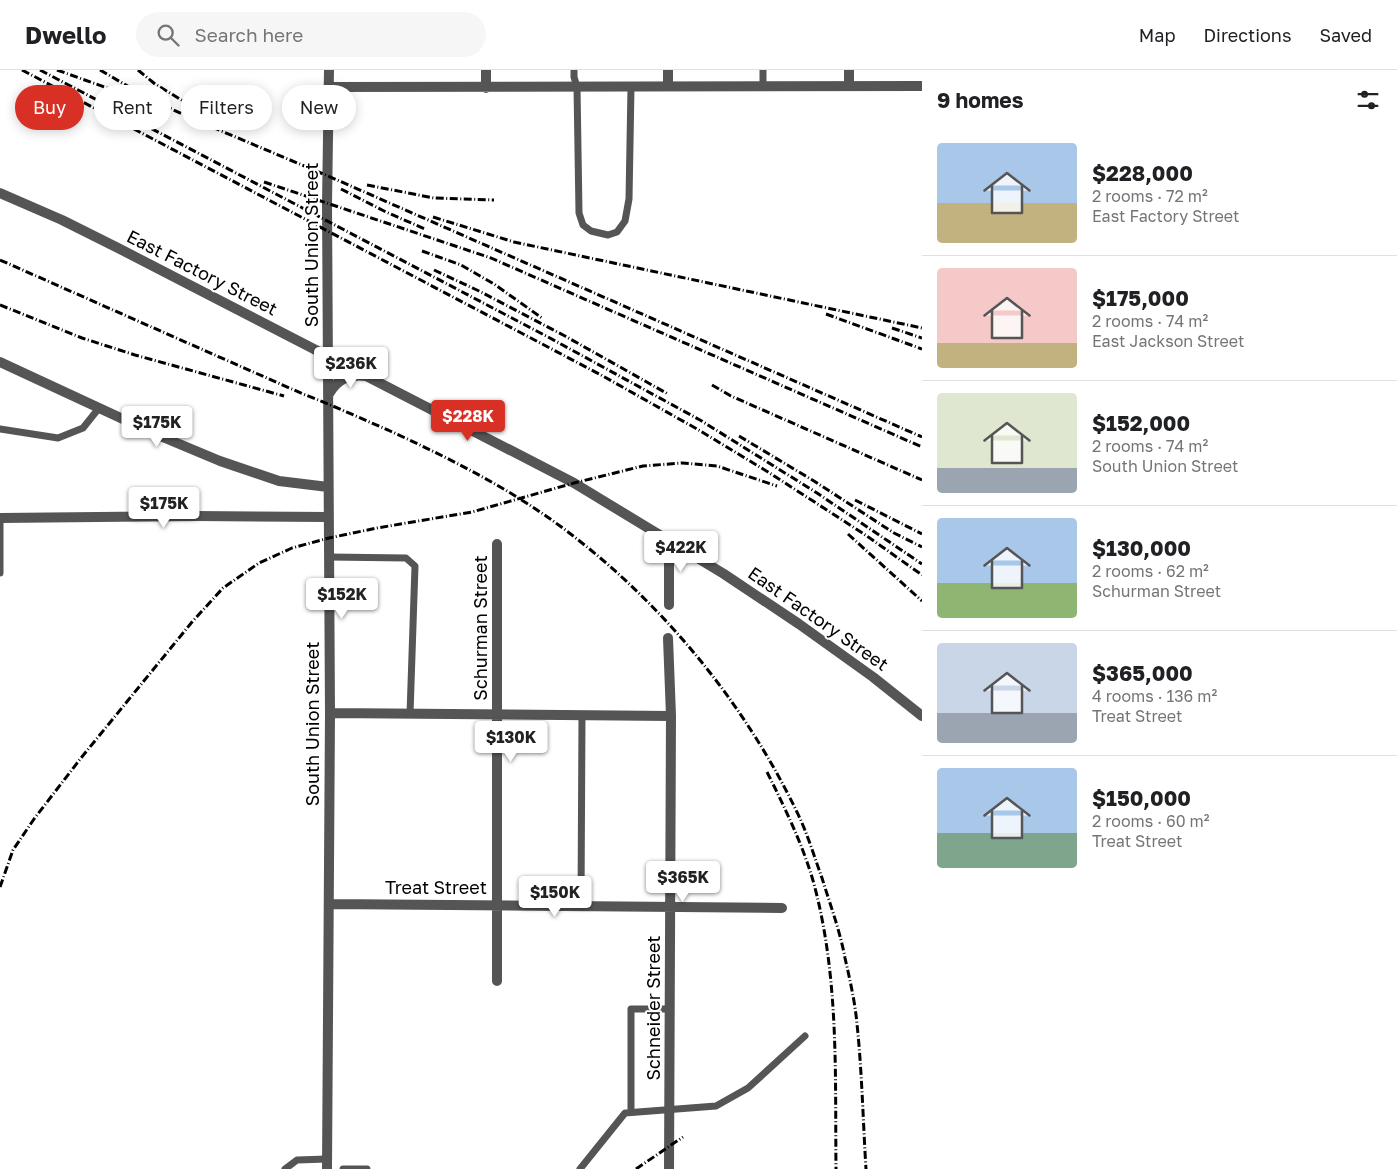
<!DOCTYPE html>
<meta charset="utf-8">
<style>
:root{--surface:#fff;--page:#f6f6f6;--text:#202124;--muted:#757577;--line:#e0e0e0;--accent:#d93025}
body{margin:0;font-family:"Golos Text",sans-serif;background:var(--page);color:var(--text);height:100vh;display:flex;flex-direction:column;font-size:19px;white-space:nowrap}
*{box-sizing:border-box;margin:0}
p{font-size:16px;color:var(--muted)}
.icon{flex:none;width:28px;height:28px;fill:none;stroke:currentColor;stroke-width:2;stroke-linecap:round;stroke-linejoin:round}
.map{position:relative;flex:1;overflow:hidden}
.drawer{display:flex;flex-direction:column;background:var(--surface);width:475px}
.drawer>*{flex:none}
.banner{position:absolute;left:15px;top:15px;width:475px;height:45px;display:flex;gap:10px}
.price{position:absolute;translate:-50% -42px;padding:0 11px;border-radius:5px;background:#fff;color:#222;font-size:16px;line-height:32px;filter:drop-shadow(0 1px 2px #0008)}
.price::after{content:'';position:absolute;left:50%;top:30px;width:15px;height:11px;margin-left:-8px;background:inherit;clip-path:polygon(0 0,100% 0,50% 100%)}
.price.current{background:var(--accent);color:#fff}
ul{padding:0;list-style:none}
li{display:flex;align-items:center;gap:15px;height:125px;padding:0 15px}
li+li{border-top:1px solid var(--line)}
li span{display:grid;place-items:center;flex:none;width:140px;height:100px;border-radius:5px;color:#555}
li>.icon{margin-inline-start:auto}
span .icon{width:60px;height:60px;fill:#fffc;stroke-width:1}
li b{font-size:21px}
h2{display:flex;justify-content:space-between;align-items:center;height:60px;padding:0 15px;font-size:21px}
.chip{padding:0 18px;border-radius:22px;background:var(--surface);box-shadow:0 2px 12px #0003;font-size:18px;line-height:45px}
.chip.current{background:var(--accent);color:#fff}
header{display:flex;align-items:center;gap:30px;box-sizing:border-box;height:70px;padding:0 25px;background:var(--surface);border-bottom:1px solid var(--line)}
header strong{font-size:24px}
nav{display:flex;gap:28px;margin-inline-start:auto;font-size:18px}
.search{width:350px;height:45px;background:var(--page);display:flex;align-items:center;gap:12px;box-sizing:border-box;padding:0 18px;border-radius:28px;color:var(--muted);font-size:19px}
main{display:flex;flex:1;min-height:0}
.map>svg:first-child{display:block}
</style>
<header>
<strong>Dwello</strong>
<div class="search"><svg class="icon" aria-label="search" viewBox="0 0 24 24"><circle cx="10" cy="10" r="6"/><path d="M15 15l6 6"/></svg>Search here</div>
<nav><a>Map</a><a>Directions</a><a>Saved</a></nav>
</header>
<main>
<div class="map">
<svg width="922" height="1099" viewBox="0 0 922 1099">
<rect width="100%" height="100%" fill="#fff"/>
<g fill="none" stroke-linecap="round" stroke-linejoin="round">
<path stroke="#555" stroke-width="7" d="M574,0V7L577,17L579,143L583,155L591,161L608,165L617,162L625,151L629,129L631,17
M763,17V0
M0,359L58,368L83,358L99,338
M329,487L406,488L415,496L410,644
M0,503V448
M581,835L582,645
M631,1042V939H670
M285,1099L297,1090L327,1089
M343,1099H367
M580,1099L625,1043L716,1036L748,1018L805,966"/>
<path stroke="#555" stroke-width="10" d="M668,0V16
M849,0V16
M328,17L922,16
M486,18V0
M0,123L62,150L118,178L574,413L724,504L799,554L873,607L922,646
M0,292L153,363L220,391L279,411L328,417
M329,324C337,309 349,304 366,306
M0,448L195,446L328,447
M669,470V535
M497,474V911
M668,568L671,646L669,1099
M330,643L671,646
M329,834L782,838
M327,1099L330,643L327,134L329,0"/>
<path stroke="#000" stroke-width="3" stroke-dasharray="8 2.5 1 2.5" stroke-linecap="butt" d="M22,0L601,305L697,359L768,402L864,464L922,505
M40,0L548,267L700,350L817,423L922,494
M57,0L146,32
M100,0L148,28L193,49L328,106L922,367
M138,0L155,14L203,43
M264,112L491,188L922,377
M367,115L434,128L494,130
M341,119L386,142L425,159
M433,147L514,172L922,258
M422,181L461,195L494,214L542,248
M0,190L303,324C332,335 360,348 388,360C451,389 513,420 568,462C664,535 744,633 796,740C807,762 814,786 822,808C830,834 840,861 845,888C850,910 855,932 857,954C862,1002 863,1051 866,1099
M434,200L479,221L565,266L668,324
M0,235L82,268L135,285L284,326
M826,244L922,279
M892,258L922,268
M712,315L731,326L922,410
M739,366L814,411L894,463L922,477
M855,430L922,464
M848,464L922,531
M767,702C785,738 803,775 814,814C839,908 835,1003 836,1099
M0,817L13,780L34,749L81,688L192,552L223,518L259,493L292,478L329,468L377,458L472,442L574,413L643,396L682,393L717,396L777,416
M636,1099L683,1067"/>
</g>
<g text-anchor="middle" stroke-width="4" stroke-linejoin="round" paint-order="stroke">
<g font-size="18" fill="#000" stroke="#fff">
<text transform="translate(312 175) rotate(-90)" y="6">South Union Street</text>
<text transform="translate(202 203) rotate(27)" y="6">East Factory Street</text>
<text transform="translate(818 549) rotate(35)" y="6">East Factory Street</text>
<text transform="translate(481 558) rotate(-90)" y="6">Schurman Street</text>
<text transform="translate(313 654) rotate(-90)" y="6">South Union Street</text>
<text x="436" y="824">Treat Street</text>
<text transform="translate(654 938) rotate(-90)" y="6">Schneider Street</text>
</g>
</g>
</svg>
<b class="price" style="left:351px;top:319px">$236K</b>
<b class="price current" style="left:468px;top:372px">$228K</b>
<b class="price" style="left:157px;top:378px">$175K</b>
<b class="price" style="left:164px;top:459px">$175K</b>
<b class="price" style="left:681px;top:503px">$422K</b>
<b class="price" style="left:342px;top:550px">$152K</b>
<b class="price" style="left:511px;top:693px">$130K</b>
<b class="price" style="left:683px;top:833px">$365K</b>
<b class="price" style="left:555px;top:848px">$150K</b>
<div class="banner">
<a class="chip current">Buy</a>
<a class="chip">Rent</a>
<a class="chip">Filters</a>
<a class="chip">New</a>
</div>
</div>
<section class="drawer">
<h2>9 homes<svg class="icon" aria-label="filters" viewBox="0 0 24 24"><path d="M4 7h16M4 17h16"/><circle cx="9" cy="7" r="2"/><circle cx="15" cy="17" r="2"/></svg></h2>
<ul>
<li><span style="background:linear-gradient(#a9c7e8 60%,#c2b280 0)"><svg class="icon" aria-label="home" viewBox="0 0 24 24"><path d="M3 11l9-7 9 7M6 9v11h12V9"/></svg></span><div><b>$228,000</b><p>2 rooms · 72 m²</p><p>East Factory Street</p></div></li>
<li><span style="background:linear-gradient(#f6c9c9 75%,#c2b280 0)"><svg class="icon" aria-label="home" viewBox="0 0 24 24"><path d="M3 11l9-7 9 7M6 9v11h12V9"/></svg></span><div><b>$175,000</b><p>2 rooms · 74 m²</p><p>East Jackson Street</p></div></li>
<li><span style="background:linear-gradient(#dfe7d0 75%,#9aa5b1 0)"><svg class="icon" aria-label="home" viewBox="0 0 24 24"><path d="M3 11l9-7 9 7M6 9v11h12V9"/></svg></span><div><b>$152,000</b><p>2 rooms · 74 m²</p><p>South Union Street</p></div></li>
<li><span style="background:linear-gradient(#a9c7e8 65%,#8fb573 0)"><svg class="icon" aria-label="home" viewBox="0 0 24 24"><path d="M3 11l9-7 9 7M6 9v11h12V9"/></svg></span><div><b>$130,000</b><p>2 rooms · 62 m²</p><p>Schurman Street</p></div></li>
<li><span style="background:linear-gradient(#c9d6e8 70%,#9aa5b1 0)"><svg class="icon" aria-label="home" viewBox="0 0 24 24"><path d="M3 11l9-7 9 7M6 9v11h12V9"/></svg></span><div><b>$365,000</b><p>4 rooms · 136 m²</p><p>Treat Street</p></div></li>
<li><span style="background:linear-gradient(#a9c7e8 65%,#7fa58c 0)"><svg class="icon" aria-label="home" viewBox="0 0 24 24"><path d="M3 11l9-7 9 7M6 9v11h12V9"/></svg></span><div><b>$150,000</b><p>2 rooms · 60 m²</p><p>Treat Street</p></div></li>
</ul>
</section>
</main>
